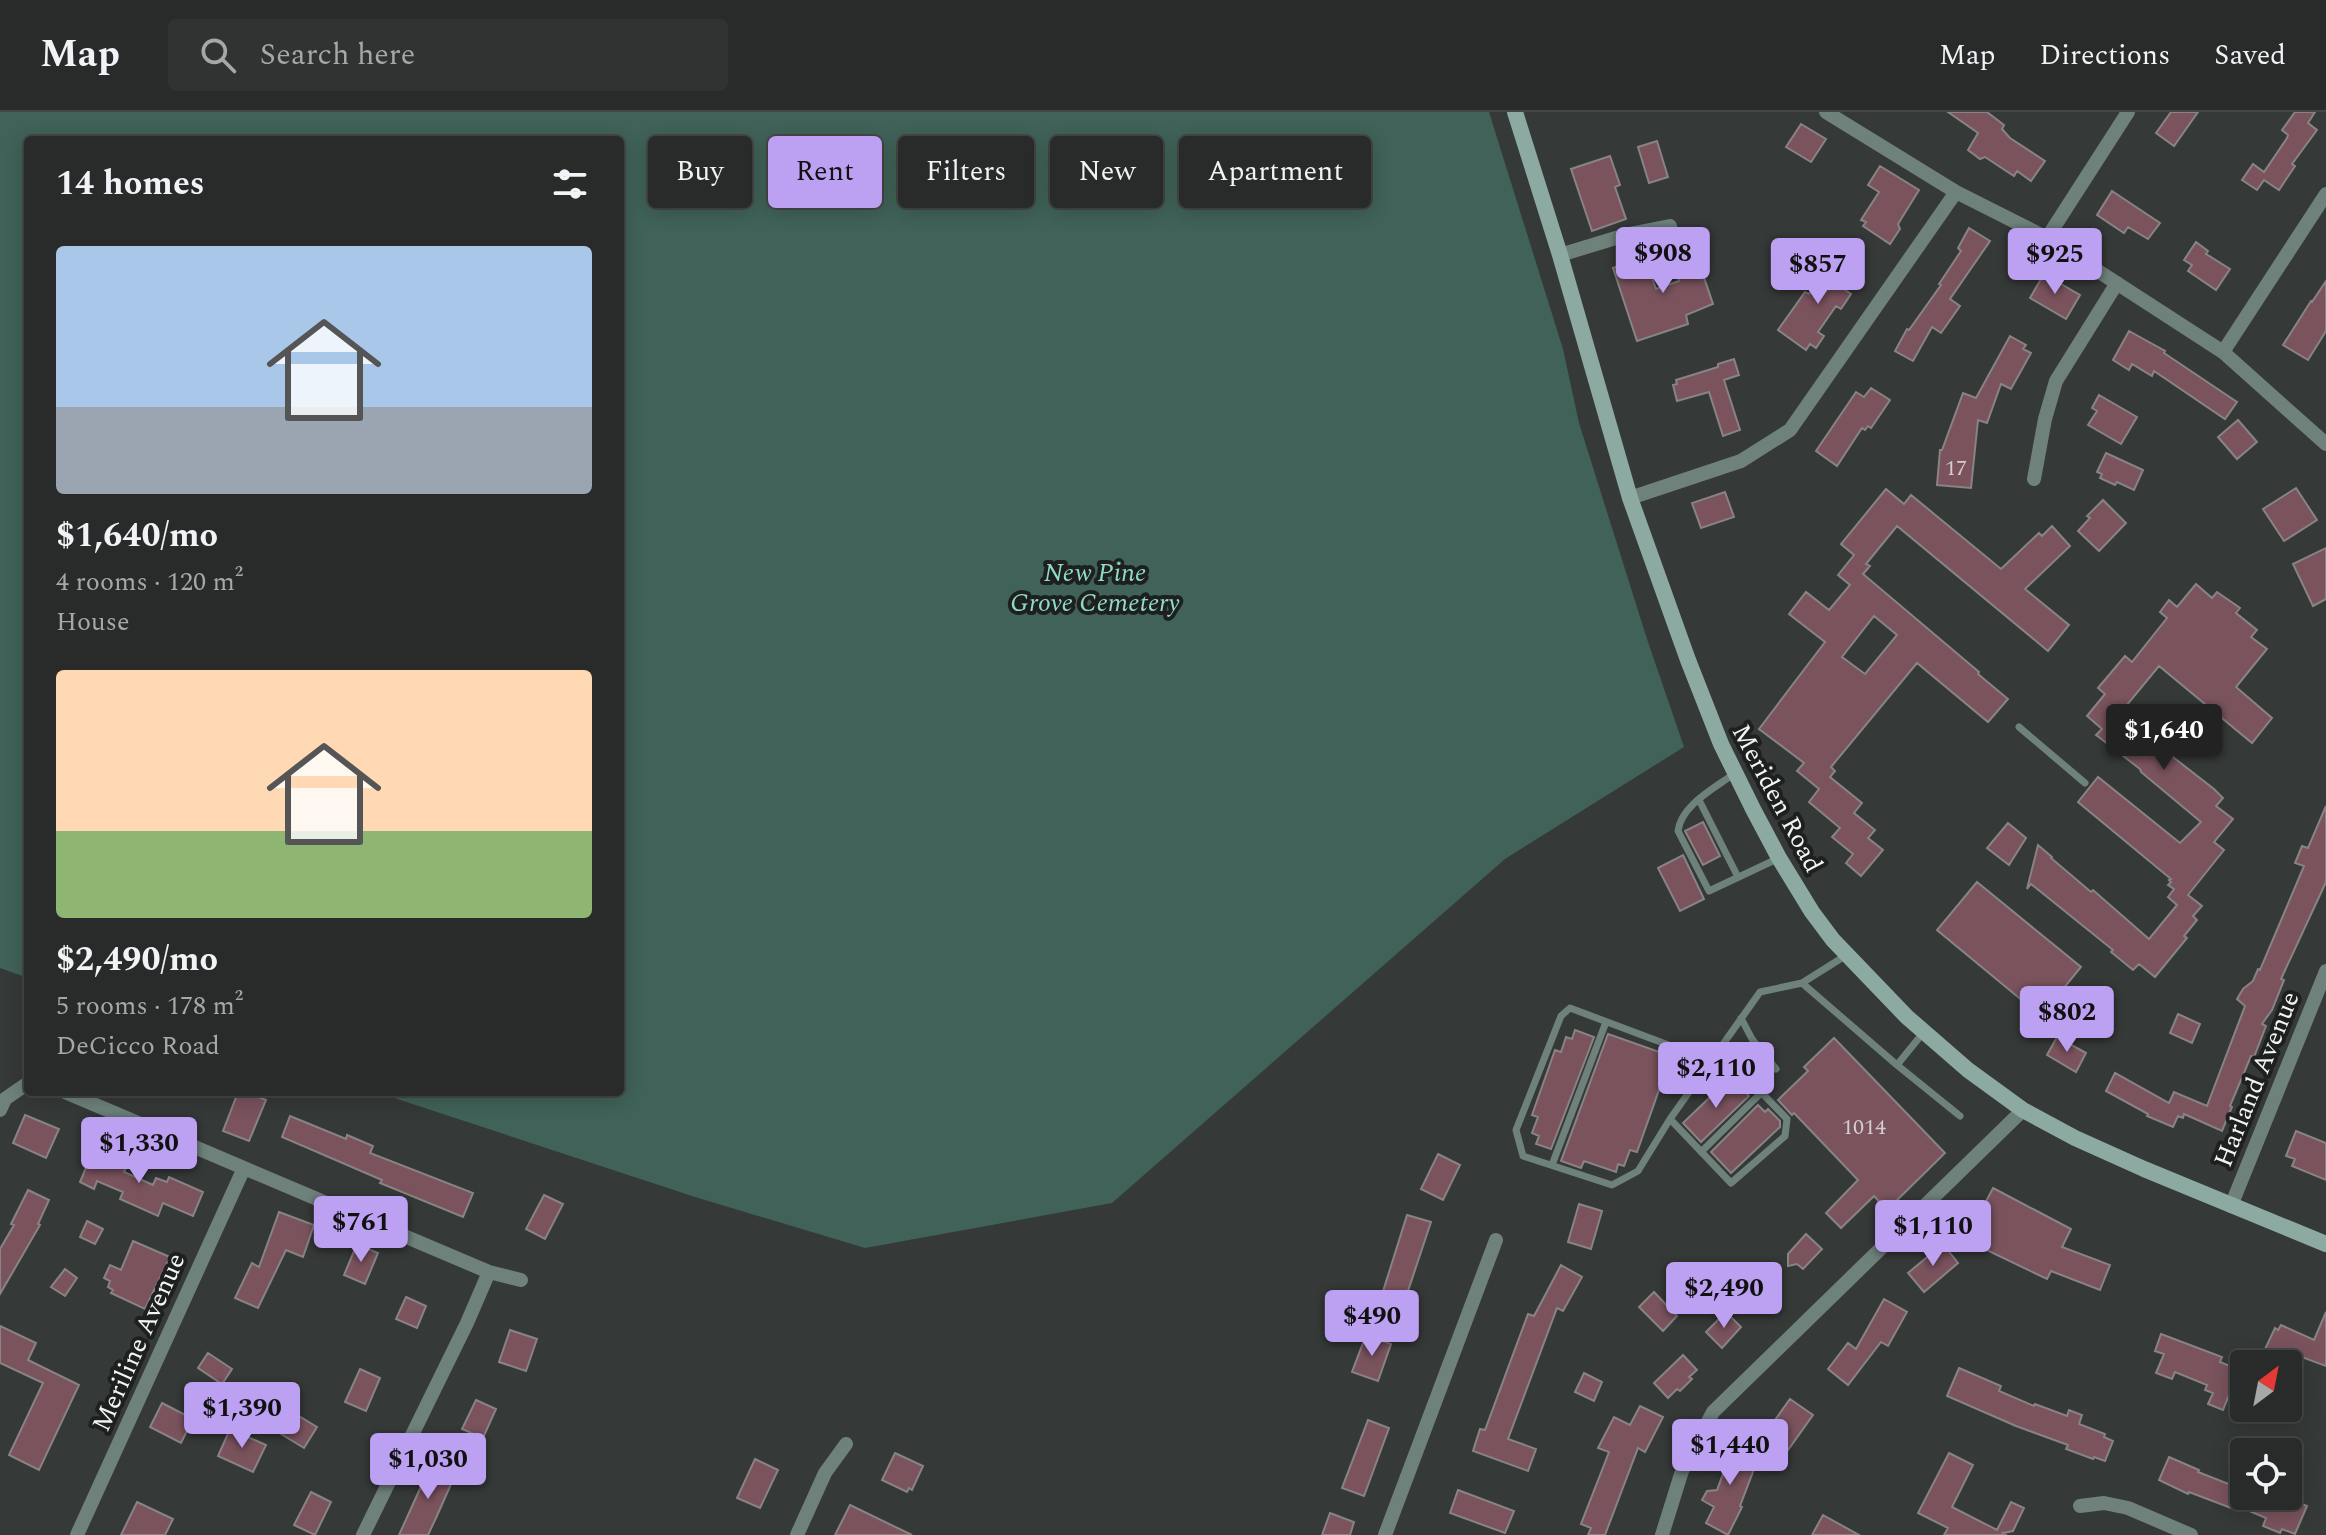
<!DOCTYPE html>
<meta charset="utf-8">
<style>
:root{--surface:#282b29;--page:#303331;--text:#f1f3f6;--muted:#a5a7a8;--line:#444746;--accent:#bca0f2}
body{margin:0;font-family:Spectral,serif;background:var(--page);color:var(--text);height:100vh;display:flex;flex-direction:column;font-size:30px;white-space:nowrap}
*{box-sizing:border-box;margin:0}
p{font-size:26px;color:var(--muted)}
.icon{flex:none;width:44px;height:44px;fill:none;stroke:currentColor;stroke-width:2;stroke-linecap:round;stroke-linejoin:round}
.map{position:relative;flex:1;overflow:hidden}
.details{position:absolute;left:24px;top:24px;width:600px;height:960px;display:flex;flex-direction:column;background:var(--surface);border-radius:8px;box-shadow:0 4px 20px #0003,0 0 0 2px var(--line)}
.details>*{flex:none}
.hud{position:absolute;left:648px;top:24px;width:760px;height:72px;display:flex;gap:16px}
.needle{width:52px;rotate:32deg}
.controls{position:absolute;left:2230px;top:1238px;display:grid;gap:16px}
.controls a{display:grid;place-items:center;width:72px;height:72px;border-radius:8px;background:var(--surface);box-shadow:0 4px 20px #0003,0 0 0 2px var(--line);font-size:40px}
.price{position:absolute;translate:-50% -68px;padding:0 18px;border-radius:8px;background:var(--accent);color:#111;font-size:26px;line-height:52px;filter:drop-shadow(0 2px 4px #0008)}
.price::after{content:'';position:absolute;left:50%;top:48px;width:24px;height:18px;margin-left:-12px;background:inherit;clip-path:polygon(0 0,100% 0,50% 100%)}
.price.on{background:#222;color:#fff}
ul{padding:0;list-style:none}
li{display:grid;align-content:center;gap:16px;height:424px;padding:0 32px}
li span{display:grid;place-items:center;height:248px;border-radius:8px;color:#555}
li>.icon{margin-inline-start:auto}
span .icon{width:144px;height:144px;fill:#fffc;stroke-width:1}
li b{font-size:34px}
h2{display:flex;justify-content:space-between;align-items:center;height:96px;padding:0 32px;font-size:34px}
.pill{padding:0 28px;border-radius:8px;background:var(--surface);box-shadow:0 4px 20px #0003,0 0 0 2px var(--line);font-size:28px;line-height:72px}
.pill.on{background:var(--accent);color:#111}
header{display:flex;align-items:center;gap:48px;box-sizing:border-box;height:112px;padding:0 40px;background:var(--surface);border-bottom:2px solid var(--line)}
header strong{font-size:38px}
nav{display:flex;gap:44px;margin-inline-start:auto;font-size:28px}
.search{width:560px;height:72px;background:var(--page);display:flex;align-items:center;gap:20px;box-sizing:border-box;padding:0 28px;border-radius:8px;color:var(--muted);font-size:30px}
.map>svg:first-child{display:block}
</style>
<header>
<strong>Map</strong>
<div class="search"><svg class="icon" aria-label="search" viewBox="0 0 24 24"><circle cx="10" cy="10" r="6"/><path d="M15 15l6 6"/></svg>Search here</div>
<nav><a>Map</a><a>Directions</a><a>Saved</a></nav>
</header>
<div class="map">
<svg width="2326" height="1423" viewBox="0 0 2326 1423">
<rect width="100%" height="100%" fill="#353937"/>
<path fill="#406258" d="M0,0H1489L1563,237L1579,311L1647,527L1684,635L1505,747L1112,1091L865,1136L695,1085L376,980H620V28H28V866L0,856Z"/>
<path fill="#7a535d" stroke="#888384" stroke-width="2" fill-rule="evenodd" d="M1948,0H1987L2004,13L2002,17L2010,26L2045,49L2031,69L2017,59L2014,64L1985,45L1980,47L1968,38L1978,21Z
M2171,0H2198L2174,34L2156,21Z
M2295,0H2315L2308,11L2317,18L2292,52L2295,54L2279,78L2264,68L2257,78L2242,68L2253,52L2264,60L2287,26L2288,23L2282,18Z
M1801,12L1826,27L1811,50L1786,35Z
M1657,29L1668,65L1649,71L1638,35Z
M1610,44L1620,73L1615,75L1626,107L1592,119L1571,57Z
M1880,54L1919,78L1898,112L1900,117L1890,132L1863,114L1866,110L1861,108L1879,80L1868,73Z
M2112,79L2160,111L2148,127L2128,115L2124,121L2097,103Z
M1969,116L1990,129L1950,187L1960,194L1941,221L1932,215L1913,249L1895,239L1907,217L1909,218L1941,173L1939,172L1961,139L1958,136Z
M2196,130L2208,139L2206,142L2230,157L2216,178L2188,159L2192,153L2184,148Z
M1693,133L1713,192L1686,203L1688,212L1637,229L1613,156L1645,146L1656,177L1679,169L1671,141Z
M1835,145L1854,158L1842,176L1851,182L1841,197L1836,194L1818,220L1824,224L1816,236L1810,232L1806,238L1778,218L1805,180L1809,182Z
M2044,162L2080,183L2066,207L2030,186Z
M2326,169V219L2308,248L2283,233L2311,189L2312,190Z
M2129,219L2165,239L2164,241L2237,290L2225,307L2154,259L2152,264L2132,252L2129,258L2113,248Z
M2010,224L2026,233L2023,237L2031,241L2011,277L2001,272L1987,311L1978,308L1971,376L1937,373L1940,338H1942L1963,281L1976,286Z
M1734,247L1739,263L1724,268L1740,318L1723,324L1709,280L1677,289L1673,273L1677,272L1676,268L1718,255V252Z
M1871,276L1890,288L1871,316L1868,314L1865,318L1862,316L1837,354L1816,339L1856,280L1864,285Z
M2099,283L2137,305L2121,332L2088,313L2097,299L2092,296Z
M2238,308L2257,330L2237,347L2218,325Z
M2106,341L2143,358L2134,378L2117,370L2115,373L2100,366L2102,362L2097,360Z
M2296,376L2317,408L2284,429L2263,397Z
M1886,377L1904,392L1911,383L2001,457L2039,421L2042,424L2052,414L2070,434L2025,477L2069,513L2048,539L1897,414L1866,452L1870,454L1863,462L1979,560L1978,562L2008,587L1988,610L1917,551L1831,655L1835,659L1830,665L1862,691L1854,701L1875,718L1868,726L1883,738L1861,764L1846,751L1853,742L1832,725L1840,716L1809,690L1819,677L1797,659L1804,651L1759,617L1825,530L1789,502L1806,480L1829,498L1850,473L1838,463L1854,443L1841,432ZM1874,504L1897,523L1865,562L1842,545Z
M1725,380L1734,405L1701,416L1692,391Z
M2103,388L2126,411L2099,439L2078,419L2090,406L2087,404Z
M2326,436V487L2313,494L2293,452Z
M2196,472L2212,486L2217,480L2240,496L2236,501L2257,518L2251,525L2267,537L2236,575L2272,606L2252,631L2159,554L2121,600L2162,633L2160,635L2214,677L2223,686L2216,694L2233,707L2214,730L2224,738L2188,783L2202,794L2193,804L2197,808L2184,824L2187,826L2155,865L2139,852L2133,858L2111,840L2113,838L2031,772L2027,777L2038,733L2052,745L2051,746L2091,780L2093,778L2149,827L2177,793L2168,785L2174,777L2168,773L2171,770L2169,768L2171,767L2078,690L2098,665L2180,731L2201,710L2141,660L2140,657L2096,623L2102,617L2087,604L2105,582L2098,576L2125,544L2132,550L2167,506L2160,500L2169,488L2177,495Z
M2326,694V770L2281,867L2284,868L2272,898L2262,912L2266,914L2254,945L2251,944L2230,994L2232,995L2222,1019L2184,1002L2183,1006L2178,1004L2173,1015L2147,1004L2148,1002L2106,979L2115,961L2169,991L2174,980L2207,994L2245,894L2237,887L2243,877L2253,869L2258,857L2260,858L2304,754L2295,751L2302,734L2308,736Z
M1703,710L1720,744L1703,753L1685,719Z
M2008,711L2026,726L2009,753L1987,736Z
M1683,743L1704,787L1680,799L1658,756Z
M1977,770L2081,855L2041,904L1937,818Z
M2178,902L2200,912L2192,931L2170,921Z
M1575,918L1594,925L1551,1037L1536,1032L1539,1024L1532,1021L1538,1005L1532,1003L1555,938L1561,940L1566,925L1572,927Z
M1608,922L1671,944L1637,1040L1630,1038L1624,1054L1618,1052L1616,1060L1584,1049L1581,1056L1561,1049Z
M2057,925L2086,941L2076,960L2047,943Z
M1834,926L1945,1041L1887,1098L1874,1084L1841,1116L1826,1101L1858,1068L1794,1001L1792,1003L1778,988L1808,959L1804,955Z
M1731,965L1749,984L1701,1030L1683,1011Z
M247,980L266,988L249,1029L223,1019L237,983L245,985Z
M1758,993L1765,1000L1768,997L1780,1009V1015L1731,1061L1711,1040Z
M25,1003L59,1017L46,1046L13,1031Z
M290,1004L346,1027L347,1023L373,1034L370,1041L473,1081L463,1105L380,1071L382,1068L282,1025Z
M2296,1019L2326,1031V1068L2292,1054L2295,1047L2286,1044Z
M95,1034L129,1049L124,1060L153,1073L156,1066L167,1070L169,1065L203,1080L193,1104L163,1091L158,1104L120,1087L123,1080L97,1069L94,1077L80,1070Z
M1438,1042L1460,1053L1443,1088L1421,1077Z
M1993,1076L2071,1117L2062,1135L2110,1153L2100,1178L2051,1159L2047,1167L1966,1128Z
M28,1078L49,1088L38,1112L40,1113L0,1182V1137L14,1113L11,1112Z
M544,1083L563,1092L545,1127L526,1117Z
M1579,1092L1602,1099L1591,1137L1568,1130Z
M279,1100L314,1113L303,1145L286,1138L258,1196L235,1186L252,1151L259,1155Z
M1407,1103L1431,1110L1402,1197L1380,1189Z
M87,1109L103,1117L95,1132L80,1125Z
M1806,1122L1822,1137L1803,1157L1797,1152L1788,1154V1142Z
M133,1129L170,1145L145,1197L111,1181L113,1178L108,1175L110,1169L104,1166L110,1153L121,1158Z
M357,1132L378,1141L365,1172L344,1163Z
M1943,1132L1958,1151L1924,1180L1908,1161Z
M1561,1153L1582,1165L1563,1199L1557,1196L1508,1327L1536,1337L1528,1359L1473,1339L1480,1317L1485,1318L1528,1202L1534,1204Z
M65,1157L77,1166L65,1184L51,1175Z
M1765,1163L1780,1177L1762,1197L1746,1183Z
M1654,1180L1677,1204L1663,1219L1639,1195Z
M406,1185L426,1194L417,1216L396,1207Z
M1884,1187L1907,1200L1888,1234L1881,1230L1848,1273L1828,1257L1848,1231L1856,1237Z
M1726,1200L1741,1215L1722,1236L1706,1220Z
M2326,1200V1254L2291,1241L2286,1252H2258L2275,1216L2278,1218L2281,1213L2314,1228Z
M0,1214L36,1231L28,1248L79,1273L39,1358L9,1343L43,1271L0,1251Z
M510,1218L537,1227L526,1259L499,1250Z
M2161,1222L2222,1245L2220,1250L2244,1260V1284L2231,1278L2223,1298L2208,1292L2213,1281L2205,1278L2207,1273L2175,1260L2172,1267L2156,1261L2164,1242L2155,1239Z
M1366,1223L1391,1232L1378,1269L1352,1260Z
M208,1241L232,1257L222,1272L198,1256Z
M1683,1243L1697,1258L1689,1265L1692,1267L1680,1279L1677,1277L1668,1286L1654,1271Z
M1959,1256L2001,1274L1999,1279L2034,1294L2035,1292L2067,1304L2069,1298L2082,1303L2079,1312L2105,1322L2104,1325L2113,1329L2105,1349L2094,1345L2093,1347L2066,1337L2068,1333L2016,1314L1947,1284Z
M360,1257L380,1266L366,1299L345,1290Z
M1584,1261L1602,1270L1594,1289L1575,1280Z
M1790,1287L1813,1303L1788,1338L1765,1322Z
M476,1288L496,1297L483,1326L462,1317Z
M162,1291L193,1307L181,1331L150,1315Z
M1640,1294L1663,1305L1645,1340L1638,1336L1605,1423H1588L1591,1416L1581,1412L1609,1340L1598,1336L1614,1305L1630,1313Z
M294,1301L317,1315L304,1336L281,1322Z
M1368,1308L1389,1316L1364,1384L1342,1376Z
M230,1317L266,1333L253,1360L218,1344Z
M1725,1331L1759,1344L1740,1394L1742,1395L1728,1423L1706,1411L1714,1395L1702,1388L1707,1379L1717,1378L1728,1348L1715,1344Z
M895,1341L923,1354L912,1378L909,1376L907,1380L882,1368Z
M1949,1341L1973,1353L1952,1395L1997,1418L2011,1390L2024,1396L2013,1419L2003,1421L2006,1423H1944L1948,1416L1918,1401Z
M2169,1345L2199,1358L2198,1360L2239,1376L2236,1384H2282L2307,1394L2295,1422L2282,1417L2280,1421L2263,1414L2266,1406L2233,1392L2231,1396L2189,1380L2188,1382L2159,1368Z
M755,1347L778,1358L760,1396L737,1386Z
M432,1350L456,1361L436,1406L428,1423H399Z
M1458,1378L1514,1399L1505,1421L1450,1401Z
M311,1380L331,1390L315,1423L294,1413Z
M137,1390L173,1407L165,1423H121Z
M850,1393L912,1423H835Z
M1330,1401L1354,1410L1350,1423H1322Z
M1823,1403L1859,1423H1812Z"/>
<g fill="none" stroke-linecap="round" stroke-linejoin="round">
<path stroke="#6e817b" stroke-width="7" d="M2019,615L2085,671
M1735,661C1715,676 1681,693 1678,719L1709,779L1779,746
M1699,688L1738,765
M1845,844L1802,871L1897,953L1923,921
M1741,906L1752,927L1776,957
M1897,953L1960,1004
M1670,1007L1731,1071L1785,1024L1787,1007L1734,952L1711,949L1570,896L1561,904L1516,1018L1523,1044L1612,1073L1638,1059L1670,1007L1760,880L1802,871
M1701,1040L1761,981
M1552,1053L1606,910"/>
<path stroke="#6e817b" stroke-width="14" d="M1826,0L1956,80L2047,126L2223,240L2326,332
M2047,126L2128,0
M1560,143L1629,122L1670,114
M2223,240L2326,82
M2034,367L2045,307L2056,269L2117,171
M1630,386L1741,349L1790,318L1956,80
M65,980L489,1160L521,1168
M0,998L5,987L28,971
M2231,1094L2326,859
M2080,1394L2104,1391L2128,1396L2191,1423
M77,1423L244,1056
M363,1423L467,1211L489,1160
M797,1423L825,1361L846,1332
M1385,1423L1496,1128
M1662,1423L1682,1359L1713,1300L2023,998"/>
<path stroke="#8caaa1" stroke-width="16" d="M1515,0L1560,143L1630,386L1688,548L1721,632L1753,697L1779,746L1812,800L1833,828L1907,905L1968,958L2023,998L2075,1026L2144,1057L2326,1132"/>
</g>
<g text-anchor="middle" stroke-width="8" stroke-linejoin="round" paint-order="stroke">
<g font-size="22" fill="#d4ccce">
<text x="1956" y="363">17</text>
<text x="1864" y="1022">1014</text>
</g>
<g font-size="26" font-style="italic" fill="#8edcc6" stroke="#1e1f1f">
<text x="1095" y="469">New Pine<tspan x="1095" dy="30">Grove Cemetery</tspan></text>
</g>
<g font-size="26" fill="#f2f5f4" stroke="#1e1f1f">
<text transform="translate(1778 686) rotate(62)" y="9">Meriden Road</text>
<text transform="translate(2256 967) rotate(-68)" y="9">Harland Avenue</text>
<text transform="translate(138 1230) rotate(-66)" y="9">Meriline Avenue</text>
</g>
</g>
</svg>
<div class="controls">
<a><svg class="needle" viewBox="-14 -14 28 28"><path d="M0-13l5 13h-10z" fill="#e53935"/><path d="M0 13l5-13h-10z" fill="#a5a7a8"/></svg></a>
<a><svg class="icon" aria-label="locate" viewBox="0 0 24 24"><circle cx="12" cy="12" r="6"/><path d="M12 2v4M12 18v4M2 12h4M18 12h4"/></svg></a>
</div>
<b class="price" style="left:1663px;top:183px">$908</b>
<b class="price" style="left:2055px;top:184px">$925</b>
<b class="price" style="left:1818px;top:194px">$857</b>
<b class="price on" style="left:2164px;top:660px">$1,640</b>
<b class="price" style="left:2067px;top:942px">$802</b>
<b class="price" style="left:1716px;top:998px">$2,110</b>
<b class="price" style="left:139px;top:1073px">$1,330</b>
<b class="price" style="left:361px;top:1152px">$761</b>
<b class="price" style="left:1933px;top:1156px">$1,110</b>
<b class="price" style="left:1724px;top:1218px">$2,490</b>
<b class="price" style="left:1372px;top:1246px">$490</b>
<b class="price" style="left:242px;top:1338px">$1,390</b>
<b class="price" style="left:1730px;top:1375px">$1,440</b>
<b class="price" style="left:428px;top:1389px">$1,030</b>
<div class="hud">
<a class="pill">Buy</a>
<a class="pill on">Rent</a>
<a class="pill">Filters</a>
<a class="pill">New</a>
<a class="pill">Apartment</a>
</div>
<section class="details">
<h2>14 homes<svg class="icon" aria-label="filters" viewBox="0 0 24 24"><path d="M4 7h16M4 17h16"/><circle cx="9" cy="7" r="2"/><circle cx="15" cy="17" r="2"/></svg></h2>
<ul>
<li><span style="background:linear-gradient(#a9c7e8 65%,#9aa5b1 0)"><svg class="icon" aria-label="home" viewBox="0 0 24 24"><path d="M3 11l9-7 9 7M6 9v11h12V9"/></svg></span><div><b>$1,640/mo</b><p>4 rooms · 120 m²</p><p>House</p></div></li>
<li><span style="background:linear-gradient(#ffd9b3 65%,#8fb573 0)"><svg class="icon" aria-label="home" viewBox="0 0 24 24"><path d="M3 11l9-7 9 7M6 9v11h12V9"/></svg></span><div><b>$2,490/mo</b><p>5 rooms · 178 m²</p><p>DeCicco Road</p></div></li>
</ul>
</section>
</div>
